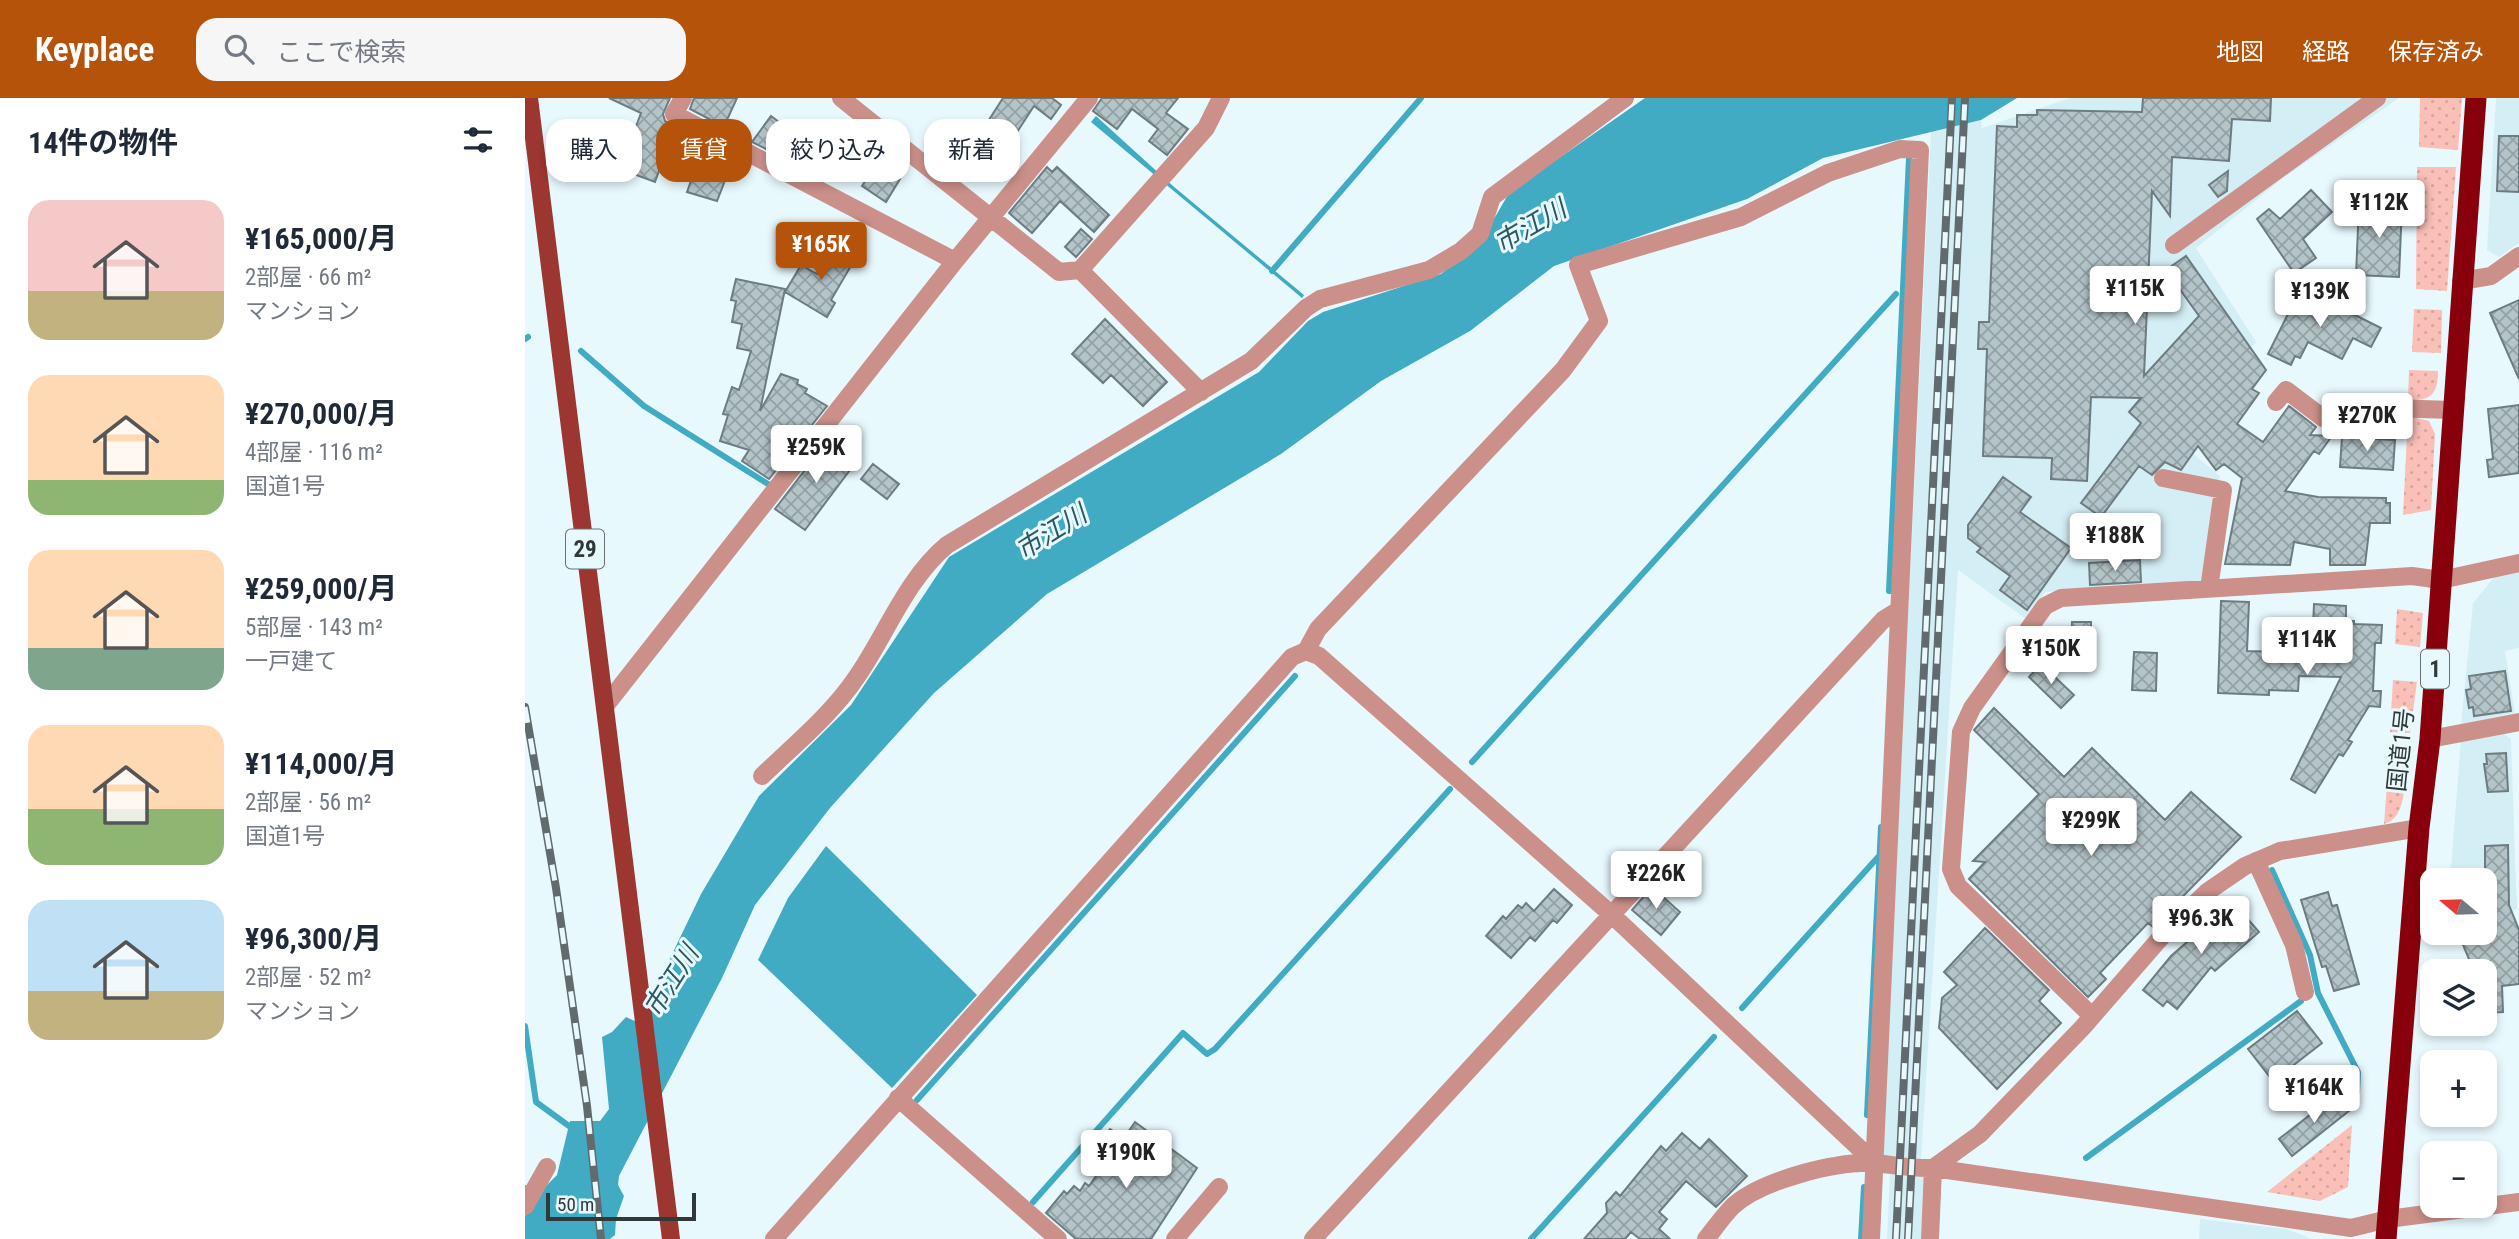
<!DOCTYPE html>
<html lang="ja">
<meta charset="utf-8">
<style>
:root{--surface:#fff;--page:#f6f6f7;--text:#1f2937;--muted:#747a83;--accent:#b45309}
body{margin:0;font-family:"Roboto Condensed","Noto Sans JP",sans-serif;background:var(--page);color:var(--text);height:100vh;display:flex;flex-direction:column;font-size:26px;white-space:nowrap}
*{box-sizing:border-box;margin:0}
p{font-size:23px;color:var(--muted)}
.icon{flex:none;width:38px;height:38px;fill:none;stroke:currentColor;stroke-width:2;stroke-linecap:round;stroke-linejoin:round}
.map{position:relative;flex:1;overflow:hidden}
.drawer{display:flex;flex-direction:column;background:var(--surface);width:525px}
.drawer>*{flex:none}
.banner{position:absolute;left:21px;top:21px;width:665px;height:63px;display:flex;gap:14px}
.needle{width:46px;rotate:289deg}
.buttons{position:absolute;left:1895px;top:770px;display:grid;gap:14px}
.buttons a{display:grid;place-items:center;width:77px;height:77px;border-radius:14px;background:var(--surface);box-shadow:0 4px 10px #0003;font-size:35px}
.scale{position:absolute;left:21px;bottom:18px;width:150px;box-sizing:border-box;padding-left:7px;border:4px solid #313839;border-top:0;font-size:19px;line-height:24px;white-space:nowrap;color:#313839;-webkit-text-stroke:5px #e8f9fe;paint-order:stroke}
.price{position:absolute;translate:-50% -60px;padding:0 16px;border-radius:7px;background:#fff;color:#222;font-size:23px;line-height:46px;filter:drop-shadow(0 2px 4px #0008)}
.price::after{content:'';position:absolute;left:50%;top:42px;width:21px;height:16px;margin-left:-10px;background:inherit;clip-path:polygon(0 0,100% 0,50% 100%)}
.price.on{background:var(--accent);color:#fff}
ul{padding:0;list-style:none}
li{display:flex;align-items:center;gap:21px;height:175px;padding:0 28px}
li span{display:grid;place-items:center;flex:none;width:196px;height:140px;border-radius:21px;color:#555}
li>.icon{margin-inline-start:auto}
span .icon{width:84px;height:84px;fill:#fffc;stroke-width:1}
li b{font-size:30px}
h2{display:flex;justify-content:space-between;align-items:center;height:84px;padding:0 28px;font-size:30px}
.chip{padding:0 24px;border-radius:21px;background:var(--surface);box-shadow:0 4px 10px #0003;font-size:24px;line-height:63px}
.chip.on{background:var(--accent);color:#fff}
header{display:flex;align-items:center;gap:42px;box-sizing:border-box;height:98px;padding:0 35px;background:var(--accent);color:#fff}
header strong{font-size:33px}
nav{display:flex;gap:38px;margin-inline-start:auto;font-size:24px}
.search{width:490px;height:63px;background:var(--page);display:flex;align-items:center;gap:18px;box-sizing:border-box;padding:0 24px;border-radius:21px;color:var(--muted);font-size:26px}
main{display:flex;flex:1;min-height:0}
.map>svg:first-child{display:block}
</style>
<header>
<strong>Keyplace</strong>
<div class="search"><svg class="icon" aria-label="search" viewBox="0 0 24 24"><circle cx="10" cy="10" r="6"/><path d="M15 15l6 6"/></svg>ここで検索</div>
<nav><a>地図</a><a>経路</a><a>保存済み</a></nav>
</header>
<main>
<section class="drawer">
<h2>14件の物件<svg class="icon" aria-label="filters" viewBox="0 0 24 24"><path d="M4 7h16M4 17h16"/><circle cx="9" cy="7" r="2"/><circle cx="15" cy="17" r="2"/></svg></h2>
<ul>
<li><span style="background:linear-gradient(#f6c9c9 65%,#c2b280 0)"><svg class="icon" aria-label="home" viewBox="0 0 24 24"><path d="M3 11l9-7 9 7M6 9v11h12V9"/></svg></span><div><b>¥165,000/月</b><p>2部屋 · 66 m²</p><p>マンション</p></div></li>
<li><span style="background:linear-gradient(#ffd9b3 75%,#8fb573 0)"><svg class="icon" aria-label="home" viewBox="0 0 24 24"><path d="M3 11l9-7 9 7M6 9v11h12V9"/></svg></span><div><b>¥270,000/月</b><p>4部屋 · 116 m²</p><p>国道1号</p></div></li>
<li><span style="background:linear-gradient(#ffd9b3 70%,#7fa58c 0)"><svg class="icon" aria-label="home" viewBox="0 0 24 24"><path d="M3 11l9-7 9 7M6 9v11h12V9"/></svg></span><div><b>¥259,000/月</b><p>5部屋 · 143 m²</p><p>一戸建て</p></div></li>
<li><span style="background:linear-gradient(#ffd9b3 60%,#8fb573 0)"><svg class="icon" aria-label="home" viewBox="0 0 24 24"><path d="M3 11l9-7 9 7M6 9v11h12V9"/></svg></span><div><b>¥114,000/月</b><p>2部屋 · 56 m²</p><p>国道1号</p></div></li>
<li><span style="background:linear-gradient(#bfe0f5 65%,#c2b280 0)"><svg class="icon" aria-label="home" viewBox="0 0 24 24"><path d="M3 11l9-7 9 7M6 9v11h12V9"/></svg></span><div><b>¥96,300/月</b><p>2部屋 · 52 m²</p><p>マンション</p></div></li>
</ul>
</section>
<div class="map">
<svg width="1994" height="1141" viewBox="0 0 1994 1141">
<defs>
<pattern id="garden-dots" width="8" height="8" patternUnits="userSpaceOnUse" patternTransform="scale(1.75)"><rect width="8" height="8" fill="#fabfb7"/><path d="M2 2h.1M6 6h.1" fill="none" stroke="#d7a59e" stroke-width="1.8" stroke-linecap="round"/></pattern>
<pattern id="building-cross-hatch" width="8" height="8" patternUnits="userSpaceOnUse" patternTransform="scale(1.75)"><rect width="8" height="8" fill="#b4c5c9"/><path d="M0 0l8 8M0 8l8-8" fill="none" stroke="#93a1a4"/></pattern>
</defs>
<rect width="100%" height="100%" fill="#e8f9fe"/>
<path fill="#d4eef5" d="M1545,0H1874L1757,81L1671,150L1731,244L1648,339L1695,378L1677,483L1520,494L1501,521L1433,472L1396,1062L1400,1079L1397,1141H1362L1365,1077L1358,1053L1406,34L1456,22L1457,30Z
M1971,0H1994V145L1974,159L1962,152Z
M1994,473V550L1980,553L1990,615L1936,626L1948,505L1970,478Z
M1976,634L1986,641L1992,811L1960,822V782H1925L1936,641Z
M1675,1121L1761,1131L1788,1141H1674Z"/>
<path fill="url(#garden-dots)" d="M1895,0H1937L1933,52L1894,49Z
M1892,69H1931L1922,193L1891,191Z
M1889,211L1917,212L1916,255L1887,254Z
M1884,272L1913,273C1913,296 1906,303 1883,302Z
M1883,318L1904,323L1910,336L1906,412L1878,417Z
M1872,511L1898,515L1895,549L1870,546Z
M1868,582L1892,584L1885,635L1865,634Z
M1864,660H1881C1879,680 1883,720 1859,726Z
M1827,1027L1823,1089L1795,1103L1742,1094Z"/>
<path fill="#41abc3" d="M1120,0H1492L1456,22L1298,60L1222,101L1029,168L945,233L856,283L756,356L522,496L409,595L305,710L230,807L197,880L94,1078L93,1087L99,1098L91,1121L90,1137L85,1141H0V1118L7,1108L0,1099V1087L15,1094L32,1077L45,1023H75L84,1011L77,939L87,934L101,919L114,925L176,796L234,698L326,607L424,459L734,274L783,223L798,214L916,176L955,145L984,95Z
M571,18L648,88L779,197L777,200L566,24Z
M301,748L452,897L367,990L233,862L263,800Z"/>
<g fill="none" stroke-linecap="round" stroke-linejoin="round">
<path stroke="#41abc3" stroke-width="6" d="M747,173L896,0
M0,241L3,239
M56,253L119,308L243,386
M1364,493L1384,60
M947,664L1371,196
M1747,772L1785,857L1793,895L1833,974L1832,994
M1217,910L1354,758
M0,928L11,1004L44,1028
M392,1002L770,578
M1342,1017L1356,729
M1561,1060L1776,903
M508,1104L658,935L682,956L690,951L925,691
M1006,1141L1189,939
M1336,1141L1339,1089"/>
</g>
<path fill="url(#building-cross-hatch)" stroke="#6d7c81" stroke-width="2" d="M84,0H145L138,16L140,23L201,56L193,76L201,80L192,103L162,94L175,57L144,45L130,84L95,71L116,15Z
M169,0H212L201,24L211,28L209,34L165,11Z
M478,0H527L536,7L526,21L509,8L485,45L460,28Z
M577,0H653L641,15L663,31L642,57L624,43L633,31L607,11L592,31L568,13Z
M1618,0H1746L1745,23L1707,21L1704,63L1647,59L1645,118L1627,93L1619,278L1674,218L1641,172L1661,158L1741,272L1727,291L1734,295L1712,326L1738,344L1764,308L1791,329L1785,337L1807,338L1794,356L1789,353L1760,393L1793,399L1861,400V405H1865V425H1845L1840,467H1805V451L1769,444L1765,467L1700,466L1717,380L1699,366L1691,372L1673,348L1656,372L1640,364L1627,377L1614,368L1576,419L1556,405L1616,325L1604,314L1616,300L1566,299L1562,383L1526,381L1527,360L1458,358L1462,251H1453L1454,224H1464L1472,28L1492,29V17H1512V12L1617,14Z
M246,18L258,27L243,52L227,44Z
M1974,38H1994V94L1972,93Z
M361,51L377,63L369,77L375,81L361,104L337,88Z
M522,69L527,74L532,69L584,117L569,134L535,103L507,135L484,115Z
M1703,73L1702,93L1693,99L1684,87Z
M1786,92L1807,114L1778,141L1791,160L1769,175L1732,121L1744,111L1755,121Z
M1834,106L1877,108L1874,179L1831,177Z
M556,131L567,141L551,159L540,149Z
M308,149L330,161L306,202L310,205L302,219L260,194L276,167L292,176Z
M211,181L260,191L235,313L256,276L273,282L272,286L282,291L280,295L302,308L244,381L217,363L224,352L195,343L203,317L198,316L207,289L214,292L226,253L212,250L217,226L207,224L211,203L206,202Z
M1776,190L1856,230L1846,249L1828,240L1817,261L1783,244L1775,260L1770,258L1766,267L1743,256Z
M1994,202V281L1965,215Z
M580,221L642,284L618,308L586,277L578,285L547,256Z
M1994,307V375L1964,379L1962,362L1968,361L1963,311Z
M1817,339L1870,342L1868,372L1815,369Z
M303,342L331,364L280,432L250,411Z
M348,366L374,386L362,401L336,381Z
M1478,379L1506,399L1495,414L1546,450L1502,512L1475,492L1485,478L1452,454L1456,450L1443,440V427Z
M1615,462L1616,484L1565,487L1564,465Z
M1696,503L1724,504L1722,553L1787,555L1789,506L1821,508V523H1829V526L1857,527L1856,545H1850L1848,593H1856L1855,609L1844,608L1823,642L1827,644L1818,658L1814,656L1790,695L1766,681L1816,579L1774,578L1773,593L1744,592V597L1693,595Z
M1547,524H1566L1565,567L1546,554Z
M1609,554L1632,555L1631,593L1607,592Z
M1516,566L1549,597L1536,610L1504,579Z
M1980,573L1986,613L1949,618L1948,609L1944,610L1941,592L1946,591L1944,578Z
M1469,610L1539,679L1567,650L1640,722L1666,694L1716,739L1628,829L1623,825L1575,875L1581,881L1563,899L1444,781L1460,764L1448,763L1514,696L1449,632Z
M1981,655L1983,693L1963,694L1959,666H1962L1961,656Z
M1983,747L1984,807L1994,832V886L1977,888L1978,914L1960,915V873H1949L1933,835H1960V748Z
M1127,789L1155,814L1136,837L1107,812Z
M1029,791L1047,807L1032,825L1028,822L1010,843L1005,839L986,860L961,838L978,818L981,821L993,807L997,810L1001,805L1009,813Z
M1803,794L1807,808L1812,807L1834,886L1809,893L1801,868L1797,869L1776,802Z
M1708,804L1734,834L1690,873L1686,869L1652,911L1642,903L1638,908L1618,892L1646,858Z
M1460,830L1524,892L1514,903L1536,925L1472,991L1414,930L1417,900L1432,887L1419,874Z
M1772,913L1797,945L1748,983L1723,951Z
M1812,996L1825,1012L1767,1058L1754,1041Z
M610,1024L672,1070L626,1141H551L521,1115L539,1093L542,1096L549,1088L555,1093L560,1085L564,1088L583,1061L570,1052L585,1031L599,1040Z
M1157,1035L1175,1051L1184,1041L1222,1078L1191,1109L1161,1083L1134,1114L1142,1121L1134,1131L1145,1141H1115L1106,1134L1100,1141H1059L1082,1115L1081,1105L1091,1094L1095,1098L1136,1048L1141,1053Z"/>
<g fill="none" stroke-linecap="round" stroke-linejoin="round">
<path stroke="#cb908a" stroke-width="18" d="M158,0L149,16L430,163
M316,0L534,174L555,172L681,30L696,0
M1649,147L1852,0
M555,172L676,294
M1936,183L1966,178L1994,158
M1751,304L1761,292L1798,320L1811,321L1830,309L1928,312
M1638,380L1698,392L1684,491
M781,553L794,558L1087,817L1350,1065
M81,607L430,163L564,0
M1905,641L1994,624
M237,678C269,647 306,617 331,580C361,537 381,481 422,447L726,263L781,210L795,201L904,172L936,153L955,136L967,99L1100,0
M1731,763L1769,847L1780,894
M1567,918L1433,788L1426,771L1436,634L1447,610L1520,508L1536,500L1887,478L1916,482L1994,465
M373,1000L533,1141
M1408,1070L1455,1036L1558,929L1638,837L1682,794L1720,768L1755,753L1894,730
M0,1108L22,1069
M249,1141L767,559L781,553L793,531L1038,272L1074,223L1053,167L1216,119L1303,75L1375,51L1395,52L1346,1141
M650,1141L694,1089
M788,1141L1358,522L1374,512
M1181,1141C1190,1130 1198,1118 1208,1108C1237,1082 1311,1063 1350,1065C1370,1067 1388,1071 1408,1070L1826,1130L1863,1121L1994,1104
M1405,1141L1408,1070"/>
<path stroke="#9c3631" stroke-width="18" d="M4,0L146,1141"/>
<path stroke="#87000b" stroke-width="21" d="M1861,1141L1894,730L1905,641L1951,0"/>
<g stroke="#616b6d" stroke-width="8">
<path id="rail" d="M0,609L31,790L62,1008L76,1141
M1371,1141L1427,0
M1383,1141L1440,0"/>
</g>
<use href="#rail" stroke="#e8f9fe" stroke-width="5" stroke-dasharray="16" stroke-linecap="butt"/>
</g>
<g text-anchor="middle" stroke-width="6" stroke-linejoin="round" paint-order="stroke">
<g fill="#e8f9fe" stroke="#687274" stroke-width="2">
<rect x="41" y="431.5" width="38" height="39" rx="5"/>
<rect x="1896" y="551.5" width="28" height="39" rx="5"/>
</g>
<g font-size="23" font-weight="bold" fill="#313839">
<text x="60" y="459">29</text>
<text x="1910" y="579">1</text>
</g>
<g font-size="24" fill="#313839" stroke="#e8f9fe">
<text transform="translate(1876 652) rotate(-84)" y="8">国道1号</text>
</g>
<g font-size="26" font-style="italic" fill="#2b5863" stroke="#e8f9fe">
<text transform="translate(1005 128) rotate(-30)" y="9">市江川</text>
<text transform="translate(526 434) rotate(-32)" y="9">市江川</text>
<text transform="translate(146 883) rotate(-58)" y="9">市江川</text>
</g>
</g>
</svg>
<div class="buttons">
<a><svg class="needle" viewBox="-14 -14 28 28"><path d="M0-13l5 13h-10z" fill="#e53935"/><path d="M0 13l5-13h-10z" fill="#747a83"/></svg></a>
<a><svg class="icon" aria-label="layers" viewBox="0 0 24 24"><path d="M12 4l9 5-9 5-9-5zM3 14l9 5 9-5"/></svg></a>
<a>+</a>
<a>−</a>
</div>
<div class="scale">50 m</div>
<b class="price" style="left:1854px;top:142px">¥112K</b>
<b class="price on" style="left:296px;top:184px">¥165K</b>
<b class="price" style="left:1610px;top:228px">¥115K</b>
<b class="price" style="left:1795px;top:231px">¥139K</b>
<b class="price" style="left:1842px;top:355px">¥270K</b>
<b class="price" style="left:291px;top:387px">¥259K</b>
<b class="price" style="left:1590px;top:475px">¥188K</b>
<b class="price" style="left:1782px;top:579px">¥114K</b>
<b class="price" style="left:1526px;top:588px">¥150K</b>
<b class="price" style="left:1566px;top:760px">¥299K</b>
<b class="price" style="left:1131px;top:813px">¥226K</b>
<b class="price" style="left:1676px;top:858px">¥96.3K</b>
<b class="price" style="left:1789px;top:1027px">¥164K</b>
<b class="price" style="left:601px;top:1092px">¥190K</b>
<div class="banner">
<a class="chip">購入</a>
<a class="chip on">賃貸</a>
<a class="chip">絞り込み</a>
<a class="chip">新着</a>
</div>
</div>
</main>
